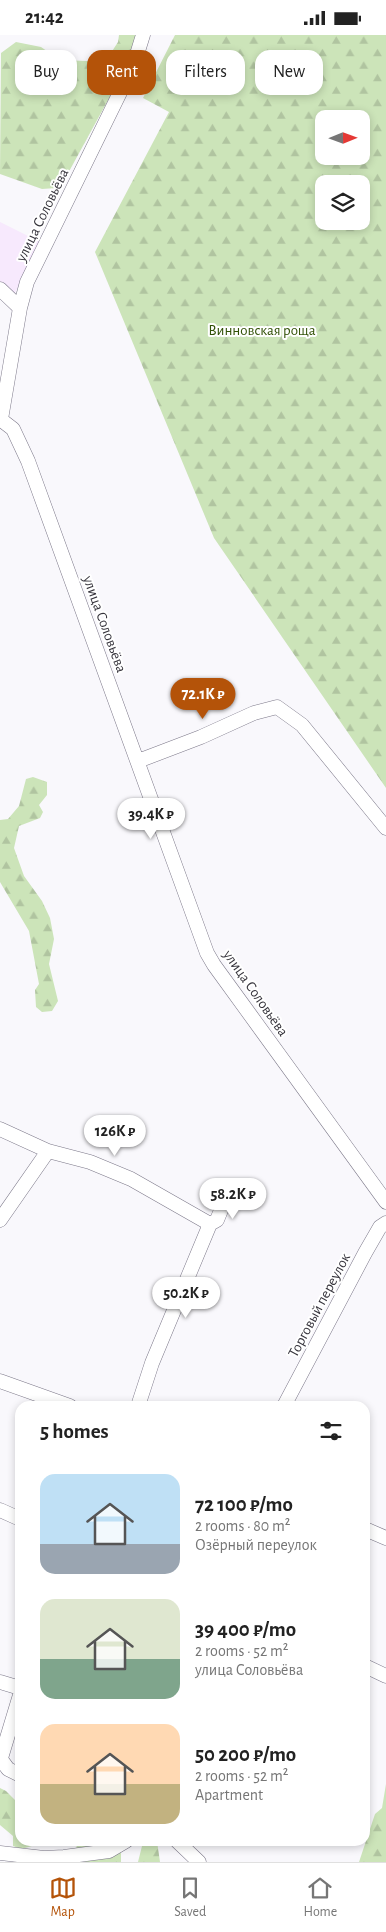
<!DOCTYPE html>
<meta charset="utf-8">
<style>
:root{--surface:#fff;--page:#f6f6f6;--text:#222;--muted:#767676;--line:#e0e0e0;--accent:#b45309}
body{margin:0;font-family:"Alegreya Sans",sans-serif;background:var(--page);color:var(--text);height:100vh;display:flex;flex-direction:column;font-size:19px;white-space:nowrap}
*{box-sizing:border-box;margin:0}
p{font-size:16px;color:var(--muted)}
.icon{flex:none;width:28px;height:28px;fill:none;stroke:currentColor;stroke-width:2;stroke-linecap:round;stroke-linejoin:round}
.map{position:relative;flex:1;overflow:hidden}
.details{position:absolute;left:15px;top:1366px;width:355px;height:445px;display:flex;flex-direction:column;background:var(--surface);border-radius:15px;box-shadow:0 2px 8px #0003}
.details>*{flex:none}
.hud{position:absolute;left:15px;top:15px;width:356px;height:45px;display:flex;gap:10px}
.needle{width:32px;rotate:89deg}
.fabs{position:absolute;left:315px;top:75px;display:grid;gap:10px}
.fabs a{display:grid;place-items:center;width:55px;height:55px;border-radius:10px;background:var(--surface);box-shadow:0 2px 8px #0003;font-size:25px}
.price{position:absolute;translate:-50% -42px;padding:0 11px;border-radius:18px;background:#fff;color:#222;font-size:16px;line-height:32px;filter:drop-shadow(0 1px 2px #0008)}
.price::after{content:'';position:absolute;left:50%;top:30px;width:15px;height:11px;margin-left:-8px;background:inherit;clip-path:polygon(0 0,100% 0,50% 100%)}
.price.on{background:var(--accent);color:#fff}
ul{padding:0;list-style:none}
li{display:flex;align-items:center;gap:15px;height:125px;padding:0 25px}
li span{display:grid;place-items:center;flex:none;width:140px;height:100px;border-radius:15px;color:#555}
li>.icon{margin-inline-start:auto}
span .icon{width:60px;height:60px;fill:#fffc;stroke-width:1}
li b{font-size:21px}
h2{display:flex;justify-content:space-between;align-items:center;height:60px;padding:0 25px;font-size:21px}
.tag{padding:0 18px;border-radius:15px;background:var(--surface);box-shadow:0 2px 8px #0003;font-size:18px;line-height:45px}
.tag.on{background:var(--accent);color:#fff}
.status{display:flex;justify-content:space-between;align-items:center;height:35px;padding:0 25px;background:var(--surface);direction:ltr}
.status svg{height:14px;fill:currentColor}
.menu{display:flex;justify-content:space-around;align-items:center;height:70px;border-top:1px solid var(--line);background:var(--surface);font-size:14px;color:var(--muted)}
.menu a{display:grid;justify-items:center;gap:2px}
.menu .on{color:var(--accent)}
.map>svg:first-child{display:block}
</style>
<div class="status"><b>21:42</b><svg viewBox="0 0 49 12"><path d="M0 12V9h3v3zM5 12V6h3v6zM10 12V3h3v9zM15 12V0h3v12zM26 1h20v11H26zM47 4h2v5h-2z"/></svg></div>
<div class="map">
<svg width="386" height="1827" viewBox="0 0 386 1827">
<defs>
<pattern id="forest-firs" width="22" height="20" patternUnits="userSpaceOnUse" patternTransform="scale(1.25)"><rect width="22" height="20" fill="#cce4b9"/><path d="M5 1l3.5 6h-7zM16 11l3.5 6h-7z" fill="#b0c4a0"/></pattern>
</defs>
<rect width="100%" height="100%" fill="#f9f8fc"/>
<path fill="#f7e9fd" d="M0,187L40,207L14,260L0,247Z"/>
<path fill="url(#forest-firs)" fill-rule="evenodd" d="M119,0H139L125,34L66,142L56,153L42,154L0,139L1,18L16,7L41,12L60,25L87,26L109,21L118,7Z
M175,0H386V753L214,503L95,217L169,77L143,63ZM324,84H361V121H324ZM324,149H361V186H324Z
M33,742L47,747V760L39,770L43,777L40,783L19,791L14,813L24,841L42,866L50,883L54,904L49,929L58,966L52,976L42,977L36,972L35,955L39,949L29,896L0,847V785L8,784L19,771L26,744Z
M386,1749V1827H359L375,1779L382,1773Z
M0,1753L6,1756L20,1770V1806H35L32,1811L21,1814L13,1811V1801L0,1790Z
M81,1806H125L121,1816V1827H74L77,1809Z
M157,1806L160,1827H138L143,1807Z"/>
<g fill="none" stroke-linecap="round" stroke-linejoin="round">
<g stroke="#7c7889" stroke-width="15">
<path id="street" d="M0,254L20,273
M0,384L13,394L28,426L207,918L214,930L386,1167
M1,384L20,273L27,247L134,29L143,0
M138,726L201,702L254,678L277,672L302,690L386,793
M0,1094L48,1116L90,1127L131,1144L210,1189
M0,1185L48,1116
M210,1189L217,1185L228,1158
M0,1346L70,1371
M138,1371L152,1328L210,1189
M284,1371L365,1218L380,1192L386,1188
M0,1475L20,1484
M365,1494L386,1503
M365,1631L386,1641
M0,1647L20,1653
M0,1723L8,1734L20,1740
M1,1723L20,1660
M177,1806L199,1827
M0,1818L44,1823L64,1822L109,1816L126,1806"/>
</g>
<use href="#street" stroke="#fff" stroke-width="14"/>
</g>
<g text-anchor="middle" stroke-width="4" stroke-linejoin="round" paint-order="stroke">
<g font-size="15" fill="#36343c" stroke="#fff">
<text transform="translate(42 180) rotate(-64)" y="5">улица Соловьёва</text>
<text transform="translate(105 589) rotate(70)" y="5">улица Соловьёва</text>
<text transform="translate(256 958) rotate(55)" y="5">улица Соловьёва</text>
<text transform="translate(319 1270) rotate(-62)" y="5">Торговый переулок</text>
</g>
<g font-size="15" fill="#325107" stroke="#fff">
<text x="262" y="300">Винновская роща</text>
</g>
</g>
</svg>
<div class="fabs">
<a><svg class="needle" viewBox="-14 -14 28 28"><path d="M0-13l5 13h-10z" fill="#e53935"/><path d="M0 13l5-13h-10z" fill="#767676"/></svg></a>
<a><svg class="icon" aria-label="layers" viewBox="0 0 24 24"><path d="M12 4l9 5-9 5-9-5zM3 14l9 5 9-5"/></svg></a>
</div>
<b class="price on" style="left:203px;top:685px">72.1K ₽</b>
<b class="price" style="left:151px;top:805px">39.4K ₽</b>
<b class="price" style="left:115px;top:1122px">126K ₽</b>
<b class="price" style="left:233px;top:1185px">58.2K ₽</b>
<b class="price" style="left:186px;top:1284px">50.2K ₽</b>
<div class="hud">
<a class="tag">Buy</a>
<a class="tag on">Rent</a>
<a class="tag">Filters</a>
<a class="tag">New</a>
</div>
<section class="details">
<h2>5 homes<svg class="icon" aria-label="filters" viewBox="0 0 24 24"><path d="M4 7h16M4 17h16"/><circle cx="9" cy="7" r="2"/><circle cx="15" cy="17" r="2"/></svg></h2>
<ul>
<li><span style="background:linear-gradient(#bfe0f5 70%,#9aa5b1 0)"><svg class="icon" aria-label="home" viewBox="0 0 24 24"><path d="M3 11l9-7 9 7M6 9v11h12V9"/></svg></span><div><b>72 100 ₽/mo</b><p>2 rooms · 80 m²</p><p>Озёрный переулок</p></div></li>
<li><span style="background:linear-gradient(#dfe7d0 60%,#7fa58c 0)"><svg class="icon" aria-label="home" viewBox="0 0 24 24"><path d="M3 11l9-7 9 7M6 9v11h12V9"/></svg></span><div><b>39 400 ₽/mo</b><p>2 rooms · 52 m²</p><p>улица Соловьёва</p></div></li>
<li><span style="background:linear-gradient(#ffd9b3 60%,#c2b280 0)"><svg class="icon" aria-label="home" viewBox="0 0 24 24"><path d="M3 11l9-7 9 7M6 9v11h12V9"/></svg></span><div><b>50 200 ₽/mo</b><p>2 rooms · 52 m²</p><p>Apartment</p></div></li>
</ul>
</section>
</div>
<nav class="menu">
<a class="on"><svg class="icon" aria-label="map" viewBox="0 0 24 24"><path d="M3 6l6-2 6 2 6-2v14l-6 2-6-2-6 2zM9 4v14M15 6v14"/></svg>Map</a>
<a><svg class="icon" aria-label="saved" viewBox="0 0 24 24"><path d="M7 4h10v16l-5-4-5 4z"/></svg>Saved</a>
<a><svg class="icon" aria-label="home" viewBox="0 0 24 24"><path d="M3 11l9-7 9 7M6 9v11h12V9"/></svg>Home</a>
</nav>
